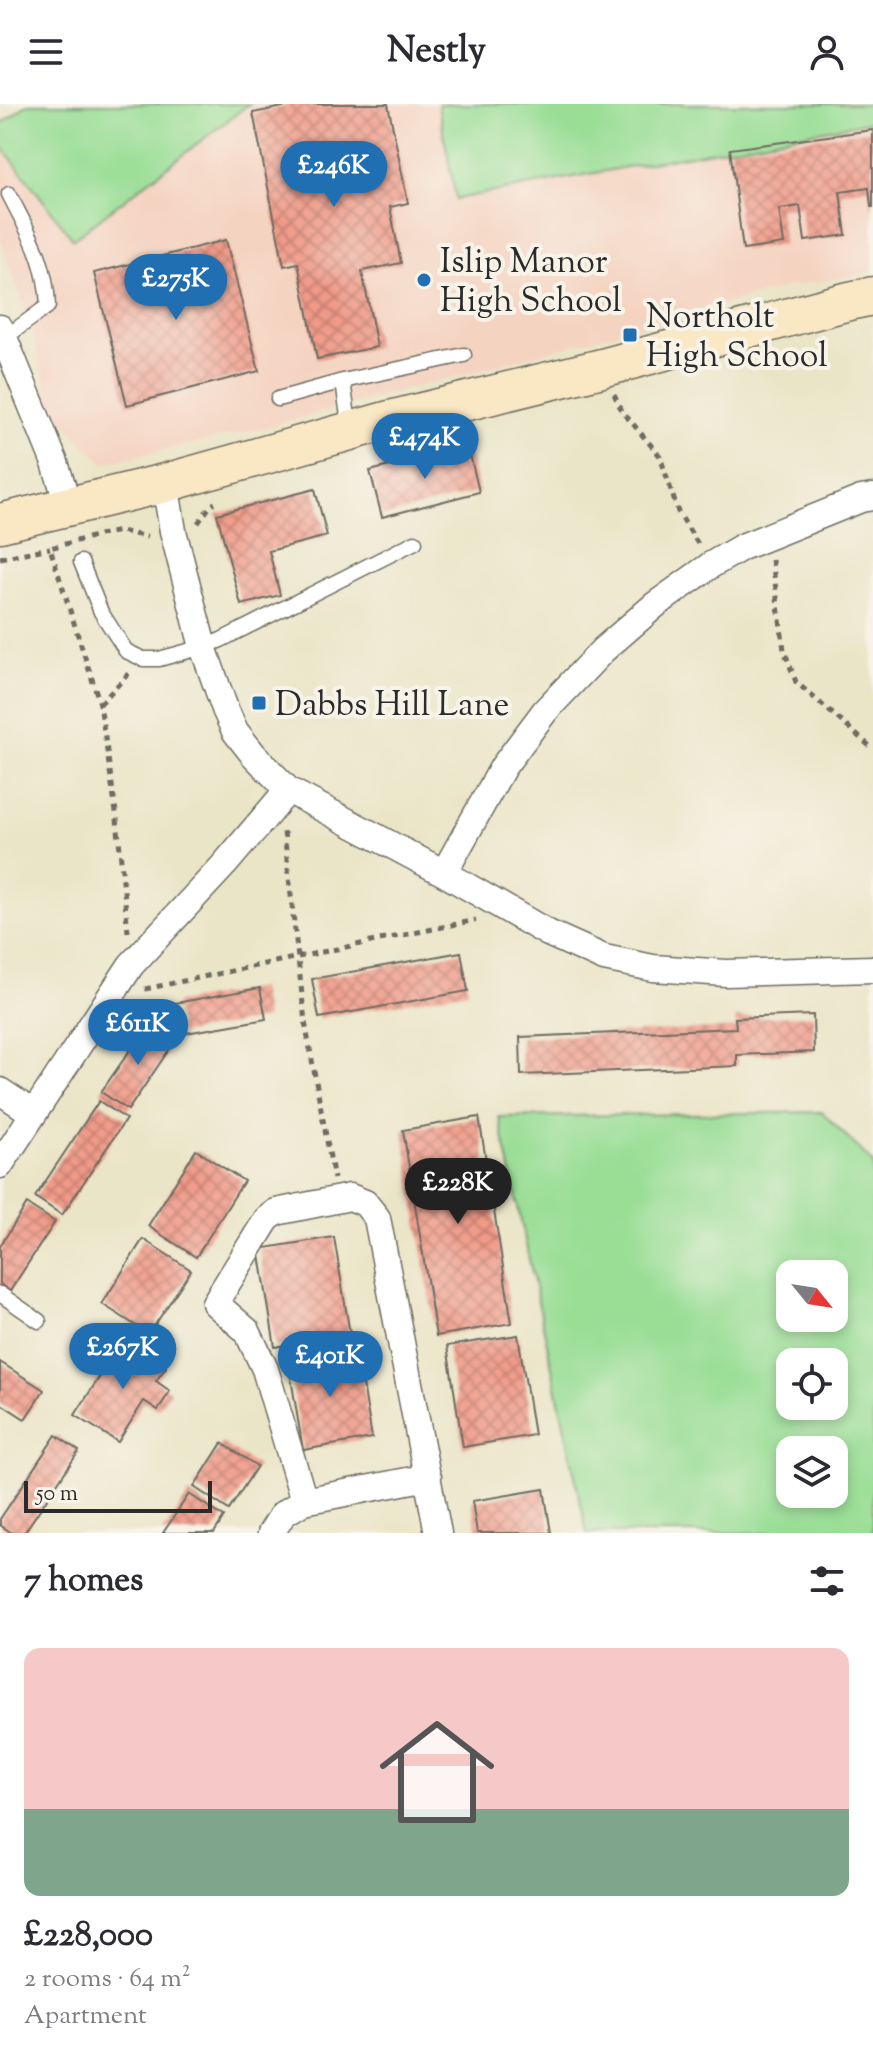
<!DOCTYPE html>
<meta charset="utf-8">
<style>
:root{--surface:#fff;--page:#f2f2f3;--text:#2b2b33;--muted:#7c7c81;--accent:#1f6fb2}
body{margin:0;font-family:"Sorts Mill Goudy",serif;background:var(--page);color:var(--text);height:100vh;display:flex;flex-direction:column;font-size:30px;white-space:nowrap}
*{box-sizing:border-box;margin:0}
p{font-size:26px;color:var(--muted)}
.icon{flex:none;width:44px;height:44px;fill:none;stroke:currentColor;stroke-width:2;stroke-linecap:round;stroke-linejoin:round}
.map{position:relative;height:1429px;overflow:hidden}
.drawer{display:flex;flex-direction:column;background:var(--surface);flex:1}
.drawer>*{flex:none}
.needle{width:52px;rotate:120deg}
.controls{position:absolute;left:776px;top:1156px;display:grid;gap:16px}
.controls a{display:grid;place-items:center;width:72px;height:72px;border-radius:16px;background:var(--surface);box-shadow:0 4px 12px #0003;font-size:40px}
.scale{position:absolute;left:24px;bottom:20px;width:188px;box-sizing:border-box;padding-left:8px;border:4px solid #2b2b2b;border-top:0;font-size:22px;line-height:28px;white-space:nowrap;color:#2b2b2b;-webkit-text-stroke:6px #f7f3e8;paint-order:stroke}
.price{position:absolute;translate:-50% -68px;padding:0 18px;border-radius:28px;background:var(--accent);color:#fff;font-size:26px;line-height:52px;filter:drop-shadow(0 2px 4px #0008)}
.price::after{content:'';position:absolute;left:50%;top:48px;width:24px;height:18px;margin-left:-12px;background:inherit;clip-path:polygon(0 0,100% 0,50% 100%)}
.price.current{background:#222;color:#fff}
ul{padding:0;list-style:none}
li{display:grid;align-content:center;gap:16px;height:424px;padding:0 24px}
li span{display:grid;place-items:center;height:248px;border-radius:16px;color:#555}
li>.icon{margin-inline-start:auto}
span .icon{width:144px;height:144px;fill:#fffc;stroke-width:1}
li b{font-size:34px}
h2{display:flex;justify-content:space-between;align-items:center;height:96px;padding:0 24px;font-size:34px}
header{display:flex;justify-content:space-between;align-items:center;height:104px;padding:0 24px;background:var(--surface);font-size:36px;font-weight:700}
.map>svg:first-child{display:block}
</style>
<header><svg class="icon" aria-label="menu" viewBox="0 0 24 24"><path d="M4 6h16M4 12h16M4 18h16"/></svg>Nestly<svg class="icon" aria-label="person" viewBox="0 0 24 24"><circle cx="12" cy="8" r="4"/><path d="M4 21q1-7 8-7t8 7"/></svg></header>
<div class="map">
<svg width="873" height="1429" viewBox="0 0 873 1429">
<defs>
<pattern id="building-cross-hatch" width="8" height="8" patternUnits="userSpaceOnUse" patternTransform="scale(2)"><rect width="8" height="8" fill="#f19a88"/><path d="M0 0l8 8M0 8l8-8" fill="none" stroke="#c37e6f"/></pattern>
</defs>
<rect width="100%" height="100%" fill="#f7f3e8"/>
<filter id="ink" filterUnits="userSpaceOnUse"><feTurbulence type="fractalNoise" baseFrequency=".0125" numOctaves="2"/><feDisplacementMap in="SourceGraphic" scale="16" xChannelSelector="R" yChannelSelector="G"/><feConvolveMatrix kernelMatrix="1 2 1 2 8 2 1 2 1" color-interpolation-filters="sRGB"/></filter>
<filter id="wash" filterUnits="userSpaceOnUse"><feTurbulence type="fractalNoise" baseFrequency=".006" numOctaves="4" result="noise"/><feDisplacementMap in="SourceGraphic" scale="32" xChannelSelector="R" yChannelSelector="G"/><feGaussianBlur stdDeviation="1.8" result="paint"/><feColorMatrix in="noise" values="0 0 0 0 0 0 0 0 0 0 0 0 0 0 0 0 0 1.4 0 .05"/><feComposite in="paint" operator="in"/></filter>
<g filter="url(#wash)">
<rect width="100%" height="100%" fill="#ebe5c8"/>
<path fill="#f5d3c1" d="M26,0H873V168L784,184L259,325L104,359L85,342L51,302L29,215L0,136V19Z"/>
<path fill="#9ade96" stroke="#628460" stroke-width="2" fill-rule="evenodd" d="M28,0H249L73,135L0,40V21Z
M438,0H873V17L456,95Z
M822,1008L873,1059V1429H587L499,1013ZM790,1170H834V1214H790ZM790,1258H834V1302H790ZM790,1346H834V1390H790Z"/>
<g id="blocks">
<path fill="url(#building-cross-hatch)" d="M288,0H388L408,99L390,103L401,159L362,167L377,243L317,255L298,159L284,162L253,9L288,2Z
M873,26V103H871L869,84L840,88L846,131L805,137L800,102L779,105L784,140L743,146L730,45Z
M226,136L259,267L127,301L94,169Z
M468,342L479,388L382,413L370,367Z
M315,385L327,432L269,447L280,491L241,501L217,410Z
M461,848L468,887L319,914L312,875Z
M260,884L266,915L180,930L175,899Z
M813,911L814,948L737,951V962L521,971L520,933L736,924L735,914Z
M149,919L175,937L128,1006L101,988Z
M99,997L126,1015L62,1111L35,1093Z
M479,1013L512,1219L436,1232L403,1026Z
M196,1046L244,1077L196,1153L148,1122Z
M27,1100L55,1118L10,1187L0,1180V1142Z
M334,1133L350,1230L275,1243L259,1145Z
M143,1135L191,1166L149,1230L102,1200Z
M518,1231L534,1331L463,1343L447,1242Z
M124,1235L166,1263L156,1277L170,1287L158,1306L144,1297L118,1338L75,1311Z
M357,1244L372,1334L303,1346L288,1256Z
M0,1258L44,1286L25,1315L0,1299Z
M56,1331L79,1347L24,1429H12L0,1421V1415Z
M222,1339L257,1362L229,1406L194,1383Z
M544,1385L551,1429H477L472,1397Z
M189,1390L224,1413L214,1429H163Z"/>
</g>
</g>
<g filter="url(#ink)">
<use href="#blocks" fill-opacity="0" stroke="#6e6c62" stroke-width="2"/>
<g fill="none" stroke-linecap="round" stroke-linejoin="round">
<g stroke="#6e6c62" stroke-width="17">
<path id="lane" d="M3,235L48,202C46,155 29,130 9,90
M343,277L350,327
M278,295L343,277L464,251
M81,458L101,508L126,547L143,555H159L203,543L221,536L415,438
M0,1190L39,1217"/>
</g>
<g stroke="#6e6c62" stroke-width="29">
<path id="street" d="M0,224L55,359L69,403
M165,379L173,427L203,543L225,605L235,627L253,650L288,686L444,769L548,829L604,854L653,864L726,869L873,865
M444,769L503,663L545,607L603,546L655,501L711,461L742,443L861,395L873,393
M0,987L33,1009
M0,1061L131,861L224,761L288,686
M304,1397L265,1265L247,1227L215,1199L267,1115L276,1108L350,1093L365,1099L377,1114L438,1429
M271,1429L283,1410L304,1397L428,1373"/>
</g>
<g stroke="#6e6c62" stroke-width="41">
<path id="secondary" d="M0,419L165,379L386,317L602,264L849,197L873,192"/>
</g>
<path stroke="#6e6c62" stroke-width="5" stroke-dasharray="6 6" stroke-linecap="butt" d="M614,290L622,307L660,352L678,408L698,440
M198,419L211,401L215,399
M0,454L50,444
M772,456L784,546L796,578L873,645
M100,600L130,568
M284,728L305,918L334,1075
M128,828L117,715L100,600L50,444L99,431L121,427L147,433
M145,885L476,816"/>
<use href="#lane" stroke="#fff" stroke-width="14"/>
<use href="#street" stroke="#fff" stroke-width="26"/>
<use href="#secondary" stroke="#fae7c3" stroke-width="38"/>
</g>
</g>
<g fill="#1f6fb2" stroke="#f7f3e8" stroke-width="3">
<circle cx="424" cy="176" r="8"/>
<rect x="622" y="223" width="16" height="16" rx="4"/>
<rect x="251" y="591" width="16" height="16" rx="4"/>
</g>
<g text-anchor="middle" stroke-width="8" stroke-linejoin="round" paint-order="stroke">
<g font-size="34" fill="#2b2b2b" stroke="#f7f3e8" text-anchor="start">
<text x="440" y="168">Islip Manor<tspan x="440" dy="39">High School</tspan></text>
<text x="646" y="223">Northolt<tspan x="646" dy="39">High School</tspan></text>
<text x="275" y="611">Dabbs Hill Lane</text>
</g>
</g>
</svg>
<div class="controls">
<a><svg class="needle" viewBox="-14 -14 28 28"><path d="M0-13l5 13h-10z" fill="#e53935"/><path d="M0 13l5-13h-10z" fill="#7c7c81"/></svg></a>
<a><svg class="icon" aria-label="locate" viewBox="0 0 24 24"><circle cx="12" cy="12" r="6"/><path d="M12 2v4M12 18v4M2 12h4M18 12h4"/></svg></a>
<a><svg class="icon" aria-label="layers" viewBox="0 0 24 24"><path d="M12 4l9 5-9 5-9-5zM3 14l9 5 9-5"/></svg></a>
</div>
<div class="scale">50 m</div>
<b class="price" style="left:334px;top:105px">£246K</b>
<b class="price" style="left:176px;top:218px">£275K</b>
<b class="price" style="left:425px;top:377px">£474K</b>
<b class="price" style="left:138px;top:963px">£611K</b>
<b class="price current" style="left:458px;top:1122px">£228K</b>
<b class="price" style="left:123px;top:1287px">£267K</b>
<b class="price" style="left:330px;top:1295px">£401K</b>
</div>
<section class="drawer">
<h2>7 homes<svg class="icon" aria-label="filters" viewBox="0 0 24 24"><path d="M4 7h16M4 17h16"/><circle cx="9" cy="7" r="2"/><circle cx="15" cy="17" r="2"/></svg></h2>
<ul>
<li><span style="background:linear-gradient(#f6c9c9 65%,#7fa58c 0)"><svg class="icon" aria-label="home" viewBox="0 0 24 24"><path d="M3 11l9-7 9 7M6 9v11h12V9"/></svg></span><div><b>£228,000</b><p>2 rooms · 64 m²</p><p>Apartment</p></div></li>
</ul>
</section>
